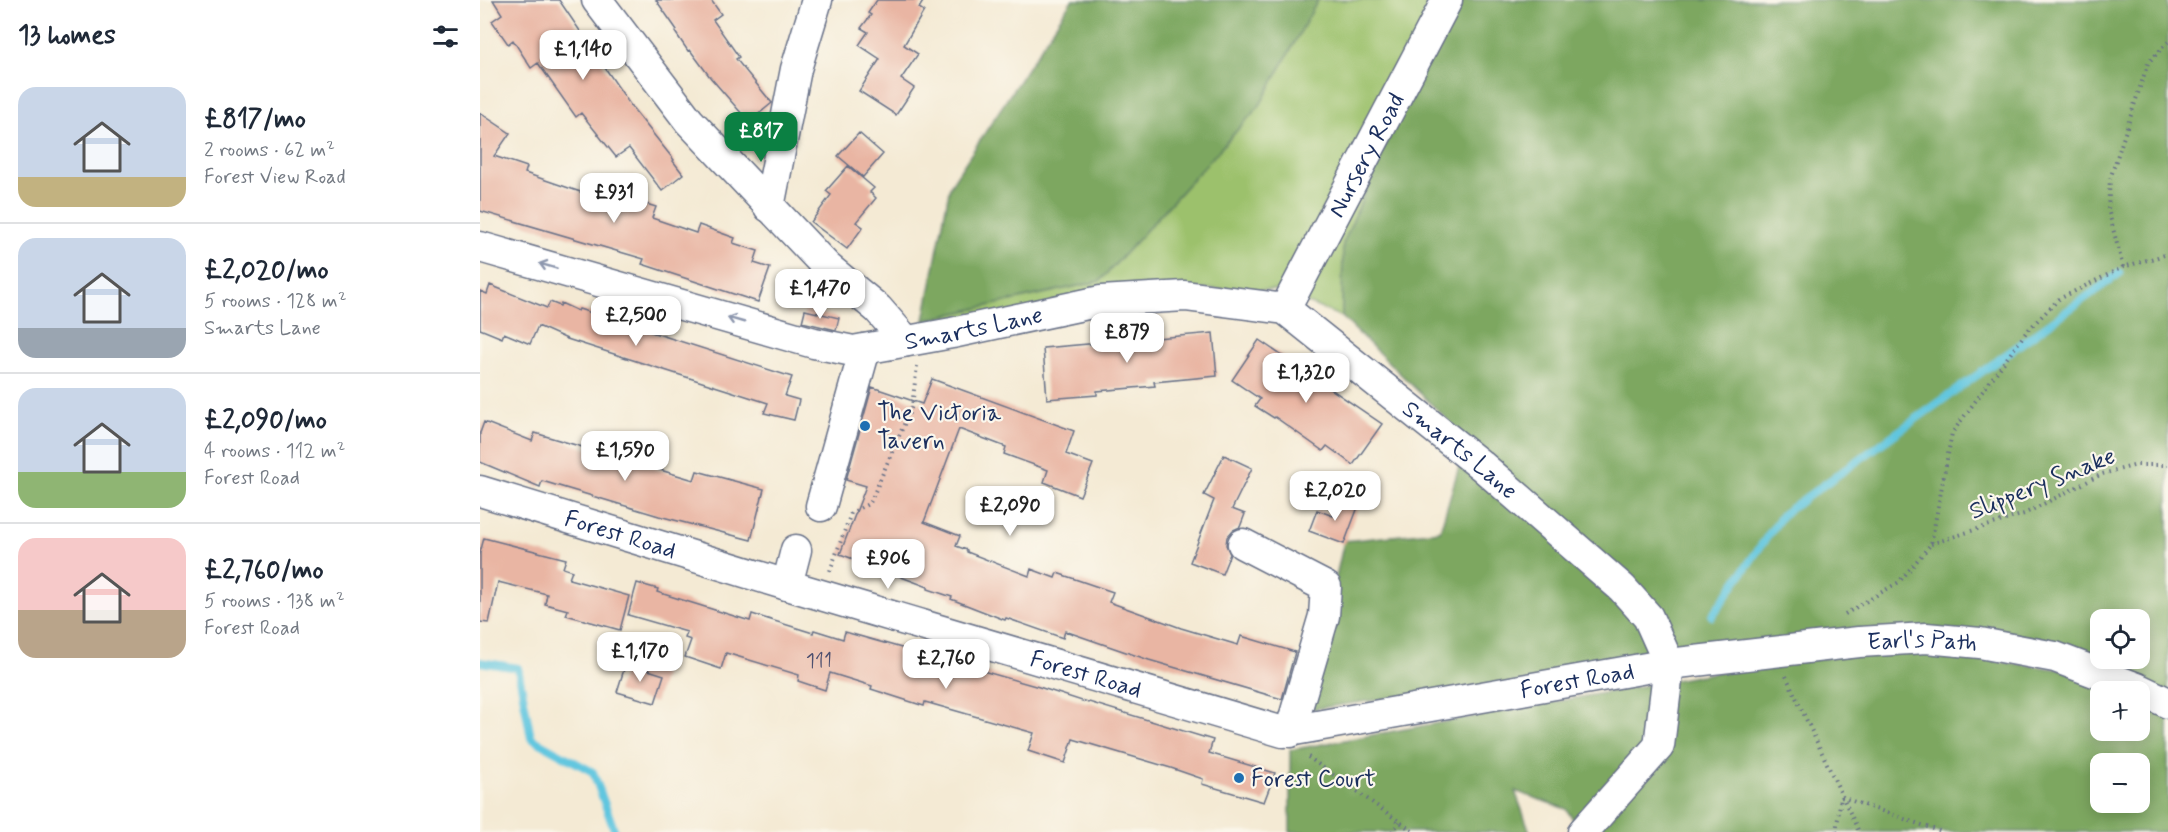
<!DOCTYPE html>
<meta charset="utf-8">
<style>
:root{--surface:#fff;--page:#f6f6f7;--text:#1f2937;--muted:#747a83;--line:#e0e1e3;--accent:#0b8043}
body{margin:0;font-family:Mynerve,sans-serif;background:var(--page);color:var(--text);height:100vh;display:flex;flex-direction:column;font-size:22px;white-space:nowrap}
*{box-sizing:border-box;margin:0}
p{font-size:20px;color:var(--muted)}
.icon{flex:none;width:33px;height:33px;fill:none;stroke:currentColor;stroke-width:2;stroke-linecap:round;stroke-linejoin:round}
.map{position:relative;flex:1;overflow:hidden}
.sheet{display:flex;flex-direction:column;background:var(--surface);width:480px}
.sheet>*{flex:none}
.tools{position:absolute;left:1610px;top:609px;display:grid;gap:12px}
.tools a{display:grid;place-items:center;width:60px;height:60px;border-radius:12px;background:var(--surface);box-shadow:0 3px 15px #0003;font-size:30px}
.price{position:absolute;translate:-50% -51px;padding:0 14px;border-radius:12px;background:#fff;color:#222;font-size:20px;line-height:39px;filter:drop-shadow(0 2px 3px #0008)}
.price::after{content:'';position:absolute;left:50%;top:36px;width:18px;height:14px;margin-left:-9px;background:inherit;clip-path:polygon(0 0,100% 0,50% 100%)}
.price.current{background:var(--accent);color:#fff}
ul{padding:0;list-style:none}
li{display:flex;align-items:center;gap:18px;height:150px;padding:0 18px}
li+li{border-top:2px solid var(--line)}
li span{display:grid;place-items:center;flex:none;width:168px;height:120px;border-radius:18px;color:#555}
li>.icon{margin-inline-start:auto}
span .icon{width:72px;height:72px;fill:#fffc;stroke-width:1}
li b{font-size:26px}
h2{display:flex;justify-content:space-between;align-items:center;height:72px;padding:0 18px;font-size:26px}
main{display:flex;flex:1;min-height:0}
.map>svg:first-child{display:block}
</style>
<main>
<section class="sheet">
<h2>13 homes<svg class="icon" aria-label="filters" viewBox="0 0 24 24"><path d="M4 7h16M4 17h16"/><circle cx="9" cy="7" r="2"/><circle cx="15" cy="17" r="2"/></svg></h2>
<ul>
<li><span style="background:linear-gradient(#c9d6e8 75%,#c2b280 0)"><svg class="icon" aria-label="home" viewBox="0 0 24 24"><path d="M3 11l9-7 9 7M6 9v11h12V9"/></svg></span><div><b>£817/mo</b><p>2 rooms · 62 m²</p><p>Forest View Road</p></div></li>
<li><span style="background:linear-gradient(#c9d6e8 75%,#9aa5b1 0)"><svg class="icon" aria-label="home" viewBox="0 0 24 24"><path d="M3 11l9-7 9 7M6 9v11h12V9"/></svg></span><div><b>£2,020/mo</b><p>5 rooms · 128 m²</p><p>Smarts Lane</p></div></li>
<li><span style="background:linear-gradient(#c9d6e8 70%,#8fb573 0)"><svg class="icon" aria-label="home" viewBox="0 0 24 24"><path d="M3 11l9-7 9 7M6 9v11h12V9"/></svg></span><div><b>£2,090/mo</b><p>4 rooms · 112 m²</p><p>Forest Road</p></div></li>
<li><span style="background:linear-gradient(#f6c9c9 60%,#b9a48a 0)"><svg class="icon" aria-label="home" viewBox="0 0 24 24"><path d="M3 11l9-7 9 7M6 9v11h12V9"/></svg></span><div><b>£2,760/mo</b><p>5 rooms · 138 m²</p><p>Forest Road</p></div></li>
</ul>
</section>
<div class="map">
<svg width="1688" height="832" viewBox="0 0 1688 832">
<rect width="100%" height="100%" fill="#fbf7ec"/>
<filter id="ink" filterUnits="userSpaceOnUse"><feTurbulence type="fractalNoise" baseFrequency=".0167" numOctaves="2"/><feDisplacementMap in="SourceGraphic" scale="12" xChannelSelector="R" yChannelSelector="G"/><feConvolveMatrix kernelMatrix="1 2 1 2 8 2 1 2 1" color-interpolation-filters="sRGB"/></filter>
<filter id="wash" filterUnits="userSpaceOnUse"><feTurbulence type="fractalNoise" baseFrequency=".008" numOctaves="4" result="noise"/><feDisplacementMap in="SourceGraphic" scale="24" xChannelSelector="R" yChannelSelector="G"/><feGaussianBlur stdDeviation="1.35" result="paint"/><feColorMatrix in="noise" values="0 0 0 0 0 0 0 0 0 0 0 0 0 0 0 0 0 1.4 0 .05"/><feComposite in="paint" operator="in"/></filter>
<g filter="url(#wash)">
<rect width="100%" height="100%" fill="#f4ead4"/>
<path fill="#9cc16c" stroke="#5c7865" stroke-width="1.5" d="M838,0H968L863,244L862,317L795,290L728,289L444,333V320L620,281L780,105Z"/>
<path fill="#7da760" stroke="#4c6b5f" stroke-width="1.5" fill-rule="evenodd" d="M592,0H838L780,105L620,281L444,320L470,186Z
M968,0H1688V692L1480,632L946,693L826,710L864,541L960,531L987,439L862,317L863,244ZM1620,620H1659V658H1620Z
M1424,649L1584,670L1636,691L1620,692V730H1659V703L1688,717V832H1102L1086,809L1035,791L1050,832H810V750L1260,668ZM1620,764H1659V802H1620Z"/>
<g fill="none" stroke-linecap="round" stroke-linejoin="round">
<path stroke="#61c6df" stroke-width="8" d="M1232,616L1303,514L1640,273
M0,662L38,668L51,738L113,772L135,832"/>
</g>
<g id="blocks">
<path fill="#e9b5a3" d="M13,0H79L151,106L194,160L193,161L203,174L182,191L149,148L136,157L101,113L96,117L58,63L51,68L33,40L28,44L12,21L22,14Z
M176,0H231L241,14L233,20L259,57L256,59L292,103L269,122L230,77L210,50L208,51L195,32L197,30Z
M397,0H444L439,8L444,11L424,45L438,54L421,79L434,88L416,115L379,91L400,59L379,45L388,32L381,28L391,15L388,13Z
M0,113L30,133L14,156L47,167L45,173L118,198L121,190L176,207L172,218L216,233L219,225L255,238L253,243L278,251L274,263L290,268L278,302L162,264L164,259L0,211Z
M379,133L403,154L383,177L358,156Z
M368,166L394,188L390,192L396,198L376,222L383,227L367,249L331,222L351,195L346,191Z
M10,285L67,308L70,302L80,306L81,303L98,311L99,309L312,377L305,396L319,400L314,420L284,413L288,403L87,339L58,326L50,344L24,333L22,338L0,329V291L7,294Z
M325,310L359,318L356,330L322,322Z
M733,333L737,376L674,382L675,386L617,391V395L567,399L563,348Z
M779,340L902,424L873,465L847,446L843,451L795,417L794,418L775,406L780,399L752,380Z
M452,379L594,431L586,454L613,464L600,496L564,482L568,470L524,454L526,447L479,429L444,522L480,536L476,546L487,550V552L549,576L551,569L575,578L577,573L633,592L629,602L701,628L758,645L761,636L815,652L802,699L669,660L585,631L583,638L526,618L525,620L471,599L472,597L448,589V587L360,554L386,486L366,480L392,387L442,404Z
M4,422L52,441L55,433L214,480L217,471L284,489L271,540L179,516L62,481L60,487L0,462V433Z
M744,455L772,468L752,509L765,514L760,527L753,530L747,537L746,545L750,554L742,574L710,562L734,500L724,495Z
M859,500L878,507L864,544L829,531L837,510L853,516Z
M4,538L86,559L83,568L92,571L89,579L149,596L140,630L86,615L88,610L65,604L67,594L18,582L9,623L0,622V553Z
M157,583L178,589L177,592L270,621L272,614L333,633L334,630L363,639L365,632L559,687L608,703L609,702L733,740L729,753L795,773L784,802L722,784L723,779L691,768L593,739L585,763L548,751L554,733L445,702L444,706L391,689L392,686L350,673L345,690L318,681L319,675L246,653L241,669L205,657L211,640L205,638L207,632L148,615Z
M146,663L184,675L175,703L137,692Z"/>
</g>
</g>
<g filter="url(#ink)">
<use href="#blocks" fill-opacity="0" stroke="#677087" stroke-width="1.5"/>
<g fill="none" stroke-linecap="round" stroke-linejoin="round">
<g stroke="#677087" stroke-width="33">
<g id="minor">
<path d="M117,0L209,121L347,267L398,309L426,341"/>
<path d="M289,207L316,69L337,0"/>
<path id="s1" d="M0,247L334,343L373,351L472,333L621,301L705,296L805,309L1002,466L1142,588L1168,617L1189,664"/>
<path id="s2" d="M805,309L967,0"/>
<path id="s3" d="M0,491L307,585L803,732L1189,664L1379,642L1446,638L1500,643L1575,657L1657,688L1688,703"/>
<path d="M341,506L385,349"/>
<path d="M763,544L846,587L844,616L810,732"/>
<path d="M307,585L316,550"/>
<path d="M1103,832L1179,746L1189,664"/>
</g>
</g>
<path stroke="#677087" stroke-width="4" stroke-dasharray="1.5 4.5" stroke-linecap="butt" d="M1643,267L1628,209L1630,179L1668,63L1688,42
M1451,544L1544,514L1622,474L1657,465H1688
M350,571L371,513L390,503L432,406L437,366
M1365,614L1419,582L1451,544L1472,433L1547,331L1579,299L1643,267L1688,254
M1306,676L1379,832
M828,757L934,832
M912,832L920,822
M1356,832L1361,797L1462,832"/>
<use href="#minor" stroke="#fff" stroke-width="30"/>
</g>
<defs><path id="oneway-shaft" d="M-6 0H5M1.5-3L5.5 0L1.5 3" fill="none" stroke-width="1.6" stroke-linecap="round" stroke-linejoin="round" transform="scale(1.5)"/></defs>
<g stroke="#8d97ae">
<use href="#oneway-shaft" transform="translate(68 266) rotate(-164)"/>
<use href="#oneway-shaft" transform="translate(256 320) rotate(-164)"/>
</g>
</g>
<g fill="#1f6fb2" stroke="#fbf7ec" stroke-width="2">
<circle cx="385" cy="426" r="6"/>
<circle cx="759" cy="778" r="6"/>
</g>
<g text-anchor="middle" stroke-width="4.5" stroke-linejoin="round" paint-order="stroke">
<g font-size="21" fill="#4e506f">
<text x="339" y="667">111</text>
</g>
<g font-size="24" fill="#1b2f5e" stroke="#fbf7ec">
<text dy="8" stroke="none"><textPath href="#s2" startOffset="174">Nursery Road</textPath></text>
<text dy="8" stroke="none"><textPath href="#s1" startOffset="510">Smarts Lane</textPath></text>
<text dy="8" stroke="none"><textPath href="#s1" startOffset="1050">Smarts Lane</textPath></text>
<text transform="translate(1562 483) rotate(-22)" y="8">Slippery Snake</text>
<text dy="8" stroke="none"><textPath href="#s3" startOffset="147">Forest Road</textPath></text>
<text dy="8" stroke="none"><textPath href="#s3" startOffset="1485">Earl's Path</textPath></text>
<text dy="8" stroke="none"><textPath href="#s3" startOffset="633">Forest Road</textPath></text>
<text dy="8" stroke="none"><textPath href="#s3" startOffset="1137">Forest Road</textPath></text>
</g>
<g font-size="24" fill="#1b2f5e" stroke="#fbf7ec" text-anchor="start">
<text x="397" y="420">The Victoria<tspan x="397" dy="28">Tavern</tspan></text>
<text x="771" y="786">Forest Court</text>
</g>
</g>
</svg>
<div class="tools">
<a><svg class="icon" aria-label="locate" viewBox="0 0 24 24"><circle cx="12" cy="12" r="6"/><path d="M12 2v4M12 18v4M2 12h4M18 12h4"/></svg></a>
<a>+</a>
<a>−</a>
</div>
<b class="price" style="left:103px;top:81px">£1,140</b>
<b class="price current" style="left:281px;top:163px">£817</b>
<b class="price" style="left:134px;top:224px">£931</b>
<b class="price" style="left:340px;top:320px">£1,470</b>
<b class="price" style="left:156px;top:347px">£2,500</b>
<b class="price" style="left:647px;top:364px">£879</b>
<b class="price" style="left:826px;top:404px">£1,320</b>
<b class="price" style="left:145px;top:482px">£1,590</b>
<b class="price" style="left:855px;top:522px">£2,020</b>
<b class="price" style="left:530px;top:537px">£2,090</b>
<b class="price" style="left:408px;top:590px">£906</b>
<b class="price" style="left:160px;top:683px">£1,170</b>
<b class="price" style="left:466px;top:690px">£2,760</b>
</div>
</main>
